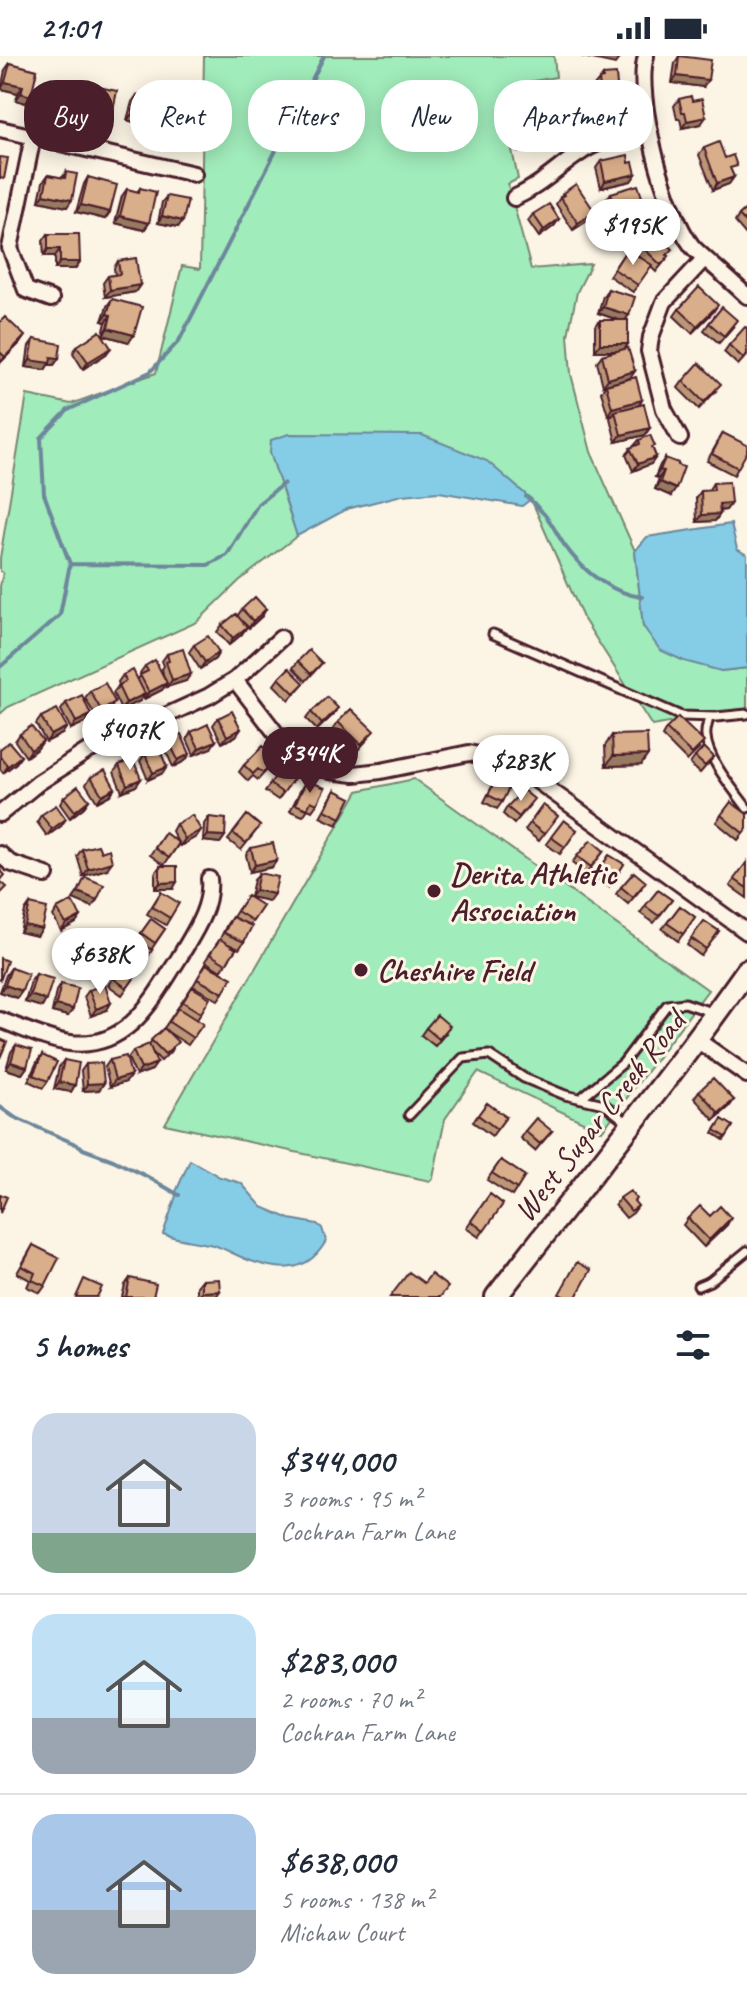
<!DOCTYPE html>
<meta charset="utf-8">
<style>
:root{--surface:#fff;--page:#f6f6f7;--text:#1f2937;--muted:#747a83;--line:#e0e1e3;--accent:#4a1f2b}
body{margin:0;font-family:Caveat,sans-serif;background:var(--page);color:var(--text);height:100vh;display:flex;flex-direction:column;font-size:30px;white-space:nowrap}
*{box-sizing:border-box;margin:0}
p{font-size:26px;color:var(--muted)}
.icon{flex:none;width:44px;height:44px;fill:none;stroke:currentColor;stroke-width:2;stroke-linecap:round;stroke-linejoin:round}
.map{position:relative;height:1241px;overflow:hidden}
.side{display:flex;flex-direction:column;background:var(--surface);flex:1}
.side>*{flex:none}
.banner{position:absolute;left:24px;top:24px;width:700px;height:72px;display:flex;gap:16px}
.price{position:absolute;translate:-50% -68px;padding:0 18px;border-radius:28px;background:#fff;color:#222;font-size:26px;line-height:52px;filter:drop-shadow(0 2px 4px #0008)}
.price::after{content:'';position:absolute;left:50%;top:48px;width:24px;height:18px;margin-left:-12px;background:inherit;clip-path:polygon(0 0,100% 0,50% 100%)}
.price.selected{background:var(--accent);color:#fff}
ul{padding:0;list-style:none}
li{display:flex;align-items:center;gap:24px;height:200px;padding:0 32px}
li+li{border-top:2px solid var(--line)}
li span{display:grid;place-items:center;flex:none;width:224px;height:160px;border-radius:24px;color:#555}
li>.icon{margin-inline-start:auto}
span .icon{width:96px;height:96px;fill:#fffc;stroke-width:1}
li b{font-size:34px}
h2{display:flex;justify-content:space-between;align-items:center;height:96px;padding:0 32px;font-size:34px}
.chip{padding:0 28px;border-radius:32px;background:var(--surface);box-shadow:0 4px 20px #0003;font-size:28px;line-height:72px}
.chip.selected{background:var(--accent);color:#fff}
.status{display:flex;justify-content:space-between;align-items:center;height:56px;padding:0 40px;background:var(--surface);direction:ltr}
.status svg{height:22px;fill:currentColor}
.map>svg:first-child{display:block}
</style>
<div class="status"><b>21:01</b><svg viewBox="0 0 49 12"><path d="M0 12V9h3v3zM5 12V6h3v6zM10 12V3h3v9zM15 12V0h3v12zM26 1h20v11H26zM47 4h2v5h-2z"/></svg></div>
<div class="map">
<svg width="747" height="1241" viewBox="0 0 747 1241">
<rect width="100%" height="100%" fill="#fcf5e5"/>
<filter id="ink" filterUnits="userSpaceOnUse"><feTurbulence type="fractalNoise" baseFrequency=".0125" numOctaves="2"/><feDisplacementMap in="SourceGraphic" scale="16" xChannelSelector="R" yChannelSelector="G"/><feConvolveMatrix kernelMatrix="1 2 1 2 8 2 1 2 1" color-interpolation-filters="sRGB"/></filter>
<g filter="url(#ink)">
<path fill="#a1ecbb" stroke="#768673" stroke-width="2" d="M204,0H554L556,21L528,26L530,40L502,46L518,123L508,128L531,213L591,208L577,236L568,279L571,318L591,396L635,495L643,571L721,615L747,612V653L652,670L583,562L531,443L270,396L297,480L239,525L197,566L8,651L0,658V530L3,517L0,515V502L27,339L71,348L156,317L182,210L200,213Z
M414,723L708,934L602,1075L478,1016L445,1063L433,1122L430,1125L165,1068L358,735Z"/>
<path fill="#85cde6" stroke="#6d879b" stroke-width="2" d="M289,378L422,379L487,405L531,443L522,450L439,436L402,439L347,453L297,480L270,396L271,384Z
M731,468L737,493L747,499V612L721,615L684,605L660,594L643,570L635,495L647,481Z
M190,1104L220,1121L241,1127L262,1151L290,1163L317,1168L322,1172L326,1185C309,1215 285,1216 254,1206C240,1202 227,1193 213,1189C196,1185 179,1184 163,1178L176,1140L175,1138Z"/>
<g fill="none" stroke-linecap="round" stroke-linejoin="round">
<path stroke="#6d879b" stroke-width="4" d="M526,441C534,445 537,452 544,458C553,468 557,479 565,490C583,515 610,537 642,541
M70,508L208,509L227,499L258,448L284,427
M0,611L60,559L70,508L44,438L41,382L68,354L150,316L179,285L324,0
M0,1051L14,1061L80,1090L83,1093L113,1104L146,1120L179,1139"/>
<g stroke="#4a1f2b" stroke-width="13">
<path id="service" d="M493,578L681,660L716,661L747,658
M709,661C708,668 705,674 706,680C707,703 734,734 747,752
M581,1042L623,1007L667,949L685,947L711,956
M409,1059L463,1002L489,999L524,1022L565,1039L604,1048L628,1067
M698,1230L710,1225L747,1195"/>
</g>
<g stroke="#4a1f2b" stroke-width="20">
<path id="minor" d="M646,0C634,40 666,157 692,190C697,196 704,201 710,207C723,218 735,229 747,240
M0,73L194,118
M33,81L10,192L26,234L51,243
M514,142C541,130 559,110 583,95C602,82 628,79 650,75
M680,382L664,353L649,295L651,281L664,246L705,202
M235,624L285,689L308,705L330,715L354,718L381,715L469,697L511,706L747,876
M0,758L38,727L86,696L209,640L235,624L281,582
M0,798L10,807L46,819
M0,964C23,972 46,984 70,987C128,994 153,943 179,902C193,878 212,852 209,823
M697,984L747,1019"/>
</g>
<g stroke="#4a1f2b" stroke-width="26">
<path id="secondary" d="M496,1241C580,1132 668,1026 747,914"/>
</g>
<use href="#service" stroke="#fcf5e5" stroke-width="7"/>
<use href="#minor" stroke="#fcf5e5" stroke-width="14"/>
<use href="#secondary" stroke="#fcf5e5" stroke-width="20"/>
</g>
<path fill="#bb9677" stroke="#4a1f2b" stroke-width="2" d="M679,0L703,31L672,27L675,7Z
M10,7L37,14L26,47L16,44L18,37L1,33L5,14Z
M603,19L613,49L596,50L594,30Z
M58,24L75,46L70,52L49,47L53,31Z
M90,29L113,54L108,61L81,55L85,36Z
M137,39L147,70L127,64L132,46Z
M679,43L701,68L682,72L680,63H677L674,50Z
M174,44L194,74L189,81L163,75L169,51Z
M545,48L561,74L544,78L540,55Z
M521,71L545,86L540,93L519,96L516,77Z
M704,92L725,102L734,121L729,128L713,134L699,99Z
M601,105L636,118L631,125L601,132L596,112Z
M66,116L67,151L39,145L43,126L48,119L62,122Z
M88,121L110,156L105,163L76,156L84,128Z
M140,132L149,167L144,174L115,167L122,140L127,133L137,136Z
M563,137L590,163L573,174L556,148Z
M611,137L637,148L632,157L612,164L606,144Z
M167,140L178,171L158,167L162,146Z
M747,152V180L735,166L739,159Z
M533,158L559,163L554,170L539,181L528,165Z
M639,177L669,200L656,216L650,210L633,236L609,220L627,193L641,202L632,193L637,186L635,184Z
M48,178L75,213H55V200H44L43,185Z
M118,205L140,229L135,236L105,241L103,227L108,220L115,219L114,212Z
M608,233L626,264L628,288L625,293L635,315L630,322L611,327L642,344L639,349L645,379L616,386L610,362L613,358L608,359L601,336L606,329L603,330L597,306L602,299L618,295H595V271L600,264H618L598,257L603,240Z
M112,243L129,286L103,279L106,266L102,265L107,250Z
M679,253L713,256L692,277L674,260Z
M0,266L20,287L0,307Z
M709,267L733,271L719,287L704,274Z
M747,272V299L738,309L724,296L729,289Z
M34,283L59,302L54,309H48L45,314L26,311L29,290Z
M77,290L106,298L83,313L73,297Z
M683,325L716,335L699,353L678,332Z
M723,377L738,412L734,419L707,405Z
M639,384L653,393L656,401L651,408L633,415L626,399Z
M665,402L671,440L655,433L659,422L655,421L660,409Z
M713,427L731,447L726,454L719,455L720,458L715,465L697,466L696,442L701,435H708Z
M242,553H266L262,560L249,572L244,567L242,578L229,589L217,576L222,569L238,559Z
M194,589L219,596L215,603L200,613L189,596Z
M167,598L186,625L167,631L166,628L162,634L144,643L143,640L140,645L121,654L113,637L119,629L118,626L123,619L138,623L141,619L140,617L145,610L164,622L162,613L164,610L162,605Z
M298,605L322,607L306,625L293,612Z
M279,622L304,627L289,644L274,629Z
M90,635L110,653L96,661L85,642Z
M66,647L91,659L86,666L71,673L61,654Z
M311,656L333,659L317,674L306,663Z
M41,661L62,678L46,686L36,668Z
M218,662L241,673L236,680L222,687L213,669Z
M338,666L369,682L357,695L333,673Z
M666,673L699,693L687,705L662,680Z
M191,676L211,692L194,699L187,683Z
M20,678L43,685L38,692L26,701L15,685Z
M612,679L641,709L606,710L605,690Z
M168,684L190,698L185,705L173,711L164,691Z
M0,693L21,700L16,707L3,717L0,713Z
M145,698L163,717L148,724L140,705Z
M695,701H714L700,717L690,708Z
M277,703L258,724L253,720L248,725L239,716L244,709Z
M119,709L141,723L136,730L122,736L114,716Z
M282,711L295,721L278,744L265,735Z
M91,721L115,732L110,739L97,746L86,728Z
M497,721L502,746L497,753L484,746Z
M307,724L317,748L312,755L308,753L303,760L290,755L302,731Z
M335,734L341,762L337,769L320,761Z
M64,741L89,744L84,751L70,762L60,748Z
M731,746L747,773L738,784L716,766Z
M543,749L558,760L539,785L525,774Z
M529,750L514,768L503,758L507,751Z
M41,759L61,770L47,780L37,766Z
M247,759L260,770L241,794L228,784Z
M209,761L225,780L220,787L203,785L204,768Z
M564,764L577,774L560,798L546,788Z
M176,768L201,774L196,781L180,790L179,788L164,809L150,799L165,777L178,787L172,775Z
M251,792L277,804L272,811L250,816L246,799Z
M82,793L107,813L83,820L77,800Z
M604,795L586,818L572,807L577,800Z
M609,799L624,808L609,831L594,822Z
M747,806V842L730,830Z
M160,810L173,833H155V817Z
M259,817L269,845L250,841L254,824Z
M621,831L641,833L628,848L616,838Z
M658,834L672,844L654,867L640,857Z
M161,836L170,862L166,869L147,858Z
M247,840L263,850L250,869L244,886L239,893L228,888L236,893L221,915L205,905L220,883L227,868L232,861H233Z
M30,848L37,880L20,876L25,855Z
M680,850L695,861L678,885L662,873Z
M57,853L81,860L76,867L61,875L53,860Z
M151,863L165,873L151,894H152L137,917L123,908L137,885L146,891L136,884Z
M704,865L719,875L701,900L687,889Z
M123,908L137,918L122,939L108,929Z
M206,908L223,937L218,944L193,930Z
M11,912L22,935L17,942L0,936L6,919Z
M36,918L46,944L42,951L25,946L31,925Z
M61,928L73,953L68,960L52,956L56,935Z
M192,931L201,957L197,964L203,968L188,989L168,976L173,993L161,1005L154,998L152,1014L136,1020L128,1002L133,995L148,989L164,972Z
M89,934L107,954L91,960L84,941Z
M426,972L446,977L435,990L421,979Z
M16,989L27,1011L22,1018L6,1013L11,996Z
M42,999L48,1025L43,1032L28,1025L37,1006Z
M64,1004L75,1029L71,1036L54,1033L59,1011Z
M110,1004L131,1019L126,1026L110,1031L105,1011Z
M86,1008L104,1027L99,1034L83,1035L81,1015Z
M699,1035L734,1044L729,1051L714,1064L694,1042Z
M487,1047L506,1061L492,1080L473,1066Z
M722,1063L733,1070L724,1084L713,1077Z
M525,1075H552L535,1095L520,1082Z
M501,1104L525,1120L512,1140L487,1124Z
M490,1138L503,1148L479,1181L466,1172Z
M620,1142L634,1146L638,1150L633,1157L626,1162L615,1149Z
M710,1160L727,1169L704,1191L683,1169L688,1162Z
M33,1189L45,1230L40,1237L27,1231L30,1224L17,1217Z
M130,1222L153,1241H122L125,1229Z
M202,1224L216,1241H197V1230Z"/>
<path fill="#987a61" stroke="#4a1f2b" stroke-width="2" d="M584,0H616L620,1L615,8L583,1Z
M677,20L708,24L703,31L672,27Z
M5,26L23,30L18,37L1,33Z
M21,37L31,40L26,47L16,44Z
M54,40L75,46L70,52L49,47Z
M618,42L613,49L596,50L601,43Z
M86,48L113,54L108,61L81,55Z
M132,58L152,63L147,70L127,64Z
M706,61L701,68L682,72L687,65Z
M566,67L561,74L544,78L549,71Z
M168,68L194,74L189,81L163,75Z
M545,86L540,93L519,96L524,90Z
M636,118L631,125L601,132L605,125Z
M734,121L729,128L713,134L717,127Z
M44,138L72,144L67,151L39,145Z
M81,149L110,156L105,163L76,156Z
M637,150L632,157L612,164L617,157Z
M595,156L590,163L573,174L578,167Z
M120,160L149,167L144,174L115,167Z
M162,160L183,165L178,171L158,167Z
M559,163L554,170L539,181L544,174Z
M48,193H60L55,200H44Z
M60,206H80L75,213H55Z
M140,229L135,236L105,241L110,234Z
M718,249L713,256L692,277L697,270Z
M603,251L629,259L624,266L598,257Z
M107,258L111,259L106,266L102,265Z
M108,272L134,279L129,286L103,279Z
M25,280L20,287L0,307L5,301Z
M600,288H628L623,295H595Z
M111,292L106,298L83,313L88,306Z
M51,301L59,302L54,309H48L45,314L26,311L30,304Z
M635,315L630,322L603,330L608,323Z
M642,344L638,351L615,355L613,358L608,359L612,352Z
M650,372L645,379L616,386L621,379Z
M656,401L651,408L633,415L638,408Z
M660,414L664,415L659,422L655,421Z
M660,426L676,433L671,440L655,433Z
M731,447L726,454L714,455L719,448Z
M720,458L715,465L697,466L702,459Z
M266,553L262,560L249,572L253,565Z
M247,571L242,578L229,589L233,582Z
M219,596L215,603L200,613L205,606Z
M191,618L186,625L167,631L172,624Z
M167,627L162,634L144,643L149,636Z
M145,638L140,645L121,654L126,647Z
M115,646L110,653L96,661L101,654Z
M338,652L333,659L317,674L322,668Z
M91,659L86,666L71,673L76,666Z
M67,671L62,678L46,686L51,679Z
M241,673L236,680L222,687L227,680Z
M43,685L38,692L26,701L31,694Z
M216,685L211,692L194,699L199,692Z
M190,698L185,705L173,711L178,704Z
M648,699L641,709L606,710L613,700Z
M21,700L16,707L3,717L8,710Z
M167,711L163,717L148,724L153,717Z
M141,723L136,730L122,736L127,729Z
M115,732L110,739L97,746L102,739Z
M89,744L84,751L70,762L75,755Z
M66,763L61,770L47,780L52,773Z
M201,774L196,781L180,790L185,783Z
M208,779L225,780L220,787L203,785Z
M277,804L272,811L250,816L255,809Z
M112,806L107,813L83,820L88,813Z
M177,826L173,833H155L160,827Z
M255,834L274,838L269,845L250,841Z
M78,836L97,844L92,851L73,843Z
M81,860L76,867L61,875L66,868Z
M25,869L42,873L37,880L20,876Z
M5,929L22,935L17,942L0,936Z
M30,939L46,944L42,951L25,946Z
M111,947L107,954L91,960L96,953Z
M56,949L73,953L68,960L52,956Z
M11,1006L27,1011L22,1018L6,1013Z
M157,1007L152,1014L136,1020L141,1013Z
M131,1019L126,1026L110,1031L115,1024Z
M59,1026L75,1029L71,1036L54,1033Z
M104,1027L99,1034L83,1035L87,1028Z
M734,1044L729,1051L714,1064L719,1057Z
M731,1162L727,1169L704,1191L709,1184Z
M220,1235L216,1241H199L202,1236Z"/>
<path fill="#d9ae8a" stroke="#4a1f2b" stroke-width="2" d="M679,0L711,4L708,24L677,20Z
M10,7L37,14L31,40L21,37L23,30L5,26Z
M616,18L618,42L601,43L599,23L603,22V19Z
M58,24L79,30L75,46L54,40Z
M90,29L117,35L113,54L86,48Z
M137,39L157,45L152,63L132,58Z
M691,40L692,45L702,43L706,61L687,65L685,56H682L679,43Z
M174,44L200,50L194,74L168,68Z
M562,45L566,67L549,71L545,48Z
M541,67L545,86L524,90L521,71Z
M719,86L725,102L733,99L737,110L730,112L734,121L717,127L704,92Z
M628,99L629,107L633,106L636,118L605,125L601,105Z
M0,101L8,102L4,123L0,122Z
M66,116L77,118L72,144L44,138L48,119L65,122Z
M88,121L117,129L110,156L81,149Z
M576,128L595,156L578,167L560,141L564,139L563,137Z
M638,129L642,141L635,143L637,150L617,157L611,137Z
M140,132L156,136L149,167L120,160L127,133L139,136Z
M167,140L188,144L183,165L162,160Z
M549,148L559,163L544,174L533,158Z
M747,152V168L739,159Z
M646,169L673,193L667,199L669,200L661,209L637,186L643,180L639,177Z
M48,178H79L80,206H60V193H48Z
M627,193L652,209L638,229L614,213Z
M136,202L140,229L110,234L108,220L120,218L118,205Z
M699,231L718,249L697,270L679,253Z
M608,233L635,241L629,259L603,251Z
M112,243L142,251L134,279L108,272L111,259L107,258Z
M722,251L737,264L724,280L709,267Z
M5,261L25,280L5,301L0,296V266Z
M600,264H628V288H600Z
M745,271L747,272V298L743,302L729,289Z
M100,275L111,292L88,306L77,290Z
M34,283L61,288L59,302L51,301L50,307L30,304Z
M628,292L635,315L608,323L602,299Z
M699,307L721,328L704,346L683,325Z
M636,321L642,344L612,352L606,329Z
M644,348L650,372L621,379L615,355Z
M723,377L747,389V396L738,412L712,398Z
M650,379L655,390L652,391L656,401L638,408L630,392L640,388L639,384Z
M665,402L678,407V409L684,411L676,433L660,426L664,415L660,414Z
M729,426L731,447L719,448L720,458L702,459L701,435L714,434L713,427Z
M255,541L266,553L253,565L242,553Z
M236,558L247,571L233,582L222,569Z
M208,580L219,596L205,606L194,589Z
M183,593L191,618L172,624L166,606L169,605L167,598Z
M309,594L322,607L311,618L298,605Z
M155,604L167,627L149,636L140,619L148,615L145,610Z
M289,612L304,627L294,637L279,622Z
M133,614L145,638L126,647L118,630L126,625L123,619Z
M105,627L115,646L101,654L90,635Z
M82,639L91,659L76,666L66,647Z
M327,641L338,652L322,668L311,656Z
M57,653L67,671L51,679L41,661Z
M351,653L374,675L361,688L338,666Z
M232,655L241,673L227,680L218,662Z
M678,661L704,686L692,698L666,673Z
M208,668L216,685L199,692L191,676Z
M31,670L43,685L31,694L20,678Z
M181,678L190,698L178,704L168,684Z
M647,678L648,699L613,700L612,679Z
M9,686L21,700L8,710L0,700V693Z
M263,690L277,703L263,717L258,713L253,718L244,709Z
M704,691L714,701L705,710L695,701Z
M159,692L167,711L153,717L145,698Z
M133,703L141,723L127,729L119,709Z
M282,711L295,721L283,737L270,728Z
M105,714L115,732L102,739L91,721Z
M497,721L511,728L502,746L488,739Z
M307,724L325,732L317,748L311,745L307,753L295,748Z
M78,730L89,744L75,755L64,741Z
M335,734L351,742L341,762L325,754Z
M523,734L534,743L519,761L507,751Z
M731,746L747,758V772L743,777L721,759Z
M56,749L66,763L52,773L41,759Z
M543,749L558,760L544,778L530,767Z
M192,759L201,774L185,783L176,768Z
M247,759L260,770L246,787L233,777Z
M209,761L226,763L225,780L208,779Z
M564,764L577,774L565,791L551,781Z
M165,777L179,787L169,802L155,792Z
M591,784L604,795L591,811L577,800Z
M273,787L277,804L255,809L251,792Z
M98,789L101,796L109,793L112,806L88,813L82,793Z
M609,799L624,808L614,824L599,815Z
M747,806V832L734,823Z
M160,810H177V826L160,827Z
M0,814L5,819L0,825Z
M634,816L646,826L633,841L621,831Z
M259,817L278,821L274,838L255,834Z
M85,821L104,829L97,844L78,836Z
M0,825L7,831L0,838Z
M658,834L672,844L659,860L645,850Z
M161,836L179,847L170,862L152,851Z
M247,840L263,850L253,865L237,855Z
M72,845L81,860L66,868L57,853Z
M30,848L47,852L42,873L25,869Z
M680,850L695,861L683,878L667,867Z
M232,861L252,870L244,886L224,877Z
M151,863L165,873L155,887L141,877Z
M704,865L719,875L706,893L691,882Z
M220,883L236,893L226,908L210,898Z
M137,885L152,894L142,910L128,901Z
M0,902L7,905L0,925Z
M123,908L137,918L127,932L113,922Z
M206,908L232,922L223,937L197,923Z
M11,912L28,918L22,935L5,929Z
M36,918L53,923L46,944L30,939Z
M61,928L78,932L73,953L56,949Z
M105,928L111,947L96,953L89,934Z
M192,931L210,942L201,957L183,946Z
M178,952L203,968L193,982L169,966Z
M437,959L450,970L439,983L426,972Z
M164,972L178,986L165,998L151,984Z
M0,983L7,986L0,1002Z
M149,988L157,1007L141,1013L133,995Z
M16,989L32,994L27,1011L11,1006Z
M42,999L57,1006L48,1025L33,1019Z
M126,1000L131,1019L115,1024L110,1004Z
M64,1004L79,1007L75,1029L59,1026Z
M102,1007L104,1027L87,1028L86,1008Z
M713,1022L734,1044L719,1057L699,1035Z
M487,1047L506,1061L497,1073L478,1059Z
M536,1062L552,1075L540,1088L525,1075Z
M722,1063L733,1070L726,1081L715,1074Z
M501,1104L525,1120L517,1133L492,1117Z
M630,1135L636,1143L634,1145L638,1150L631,1155L620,1142Z
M0,1138L7,1141L0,1157Z
M490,1138L503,1148L484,1175L471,1165Z
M700,1150L710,1160L720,1150L731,1162L709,1184L688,1162Z
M33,1189L59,1202L45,1230L32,1224L35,1217L22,1210Z
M577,1206L591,1214L576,1241H565L559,1238Z
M409,1216L424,1227L431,1218L448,1231L440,1241H390Z
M130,1222L156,1228L153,1241H126Z
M84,1223L102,1231L97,1241H76Z
M219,1223L220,1235L202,1236V1224Z"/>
</g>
<g fill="#4a1f2b" stroke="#fcf5e5" stroke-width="3">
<circle cx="434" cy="835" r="8"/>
<circle cx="361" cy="914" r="8"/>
</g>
<g text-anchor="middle" stroke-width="6" stroke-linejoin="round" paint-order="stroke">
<g font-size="32" font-weight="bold" fill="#4a1f2b" stroke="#fcf5e5" text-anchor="start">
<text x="450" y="828">Derita Athletic<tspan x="450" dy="37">Association</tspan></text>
<text x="377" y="925">Cheshire Field</text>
</g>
<g font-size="32" fill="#4a1f2b" stroke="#fcf5e5">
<text transform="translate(599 1060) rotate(-52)" y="11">West Sugar Creek Road</text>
</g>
</g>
</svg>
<b class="price" style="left:633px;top:211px">$195K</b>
<b class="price" style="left:130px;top:716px">$407K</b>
<b class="price selected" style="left:310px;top:739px">$344K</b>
<b class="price" style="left:521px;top:747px">$283K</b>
<b class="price" style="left:100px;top:940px">$638K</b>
<div class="banner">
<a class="chip selected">Buy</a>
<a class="chip">Rent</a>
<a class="chip">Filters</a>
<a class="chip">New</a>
<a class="chip">Apartment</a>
</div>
</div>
<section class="side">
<h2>5 homes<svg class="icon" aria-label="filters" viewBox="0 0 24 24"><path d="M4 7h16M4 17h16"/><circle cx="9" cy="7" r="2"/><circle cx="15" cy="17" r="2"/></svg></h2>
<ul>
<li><span style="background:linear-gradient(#c9d6e8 75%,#7fa58c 0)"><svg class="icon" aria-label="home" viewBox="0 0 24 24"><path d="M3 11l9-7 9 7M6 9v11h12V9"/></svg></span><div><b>$344,000</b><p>3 rooms · 95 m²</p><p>Cochran Farm Lane</p></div></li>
<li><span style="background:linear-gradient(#bfe0f5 65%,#9aa5b1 0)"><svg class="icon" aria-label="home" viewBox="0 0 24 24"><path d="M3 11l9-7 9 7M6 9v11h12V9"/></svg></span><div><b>$283,000</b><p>2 rooms · 70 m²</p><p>Cochran Farm Lane</p></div></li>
<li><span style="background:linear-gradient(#a9c7e8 60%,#9aa5b1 0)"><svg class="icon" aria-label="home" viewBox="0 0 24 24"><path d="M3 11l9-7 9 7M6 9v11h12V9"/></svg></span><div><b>$638,000</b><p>5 rooms · 138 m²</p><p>Michaw Court</p></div></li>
</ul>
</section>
